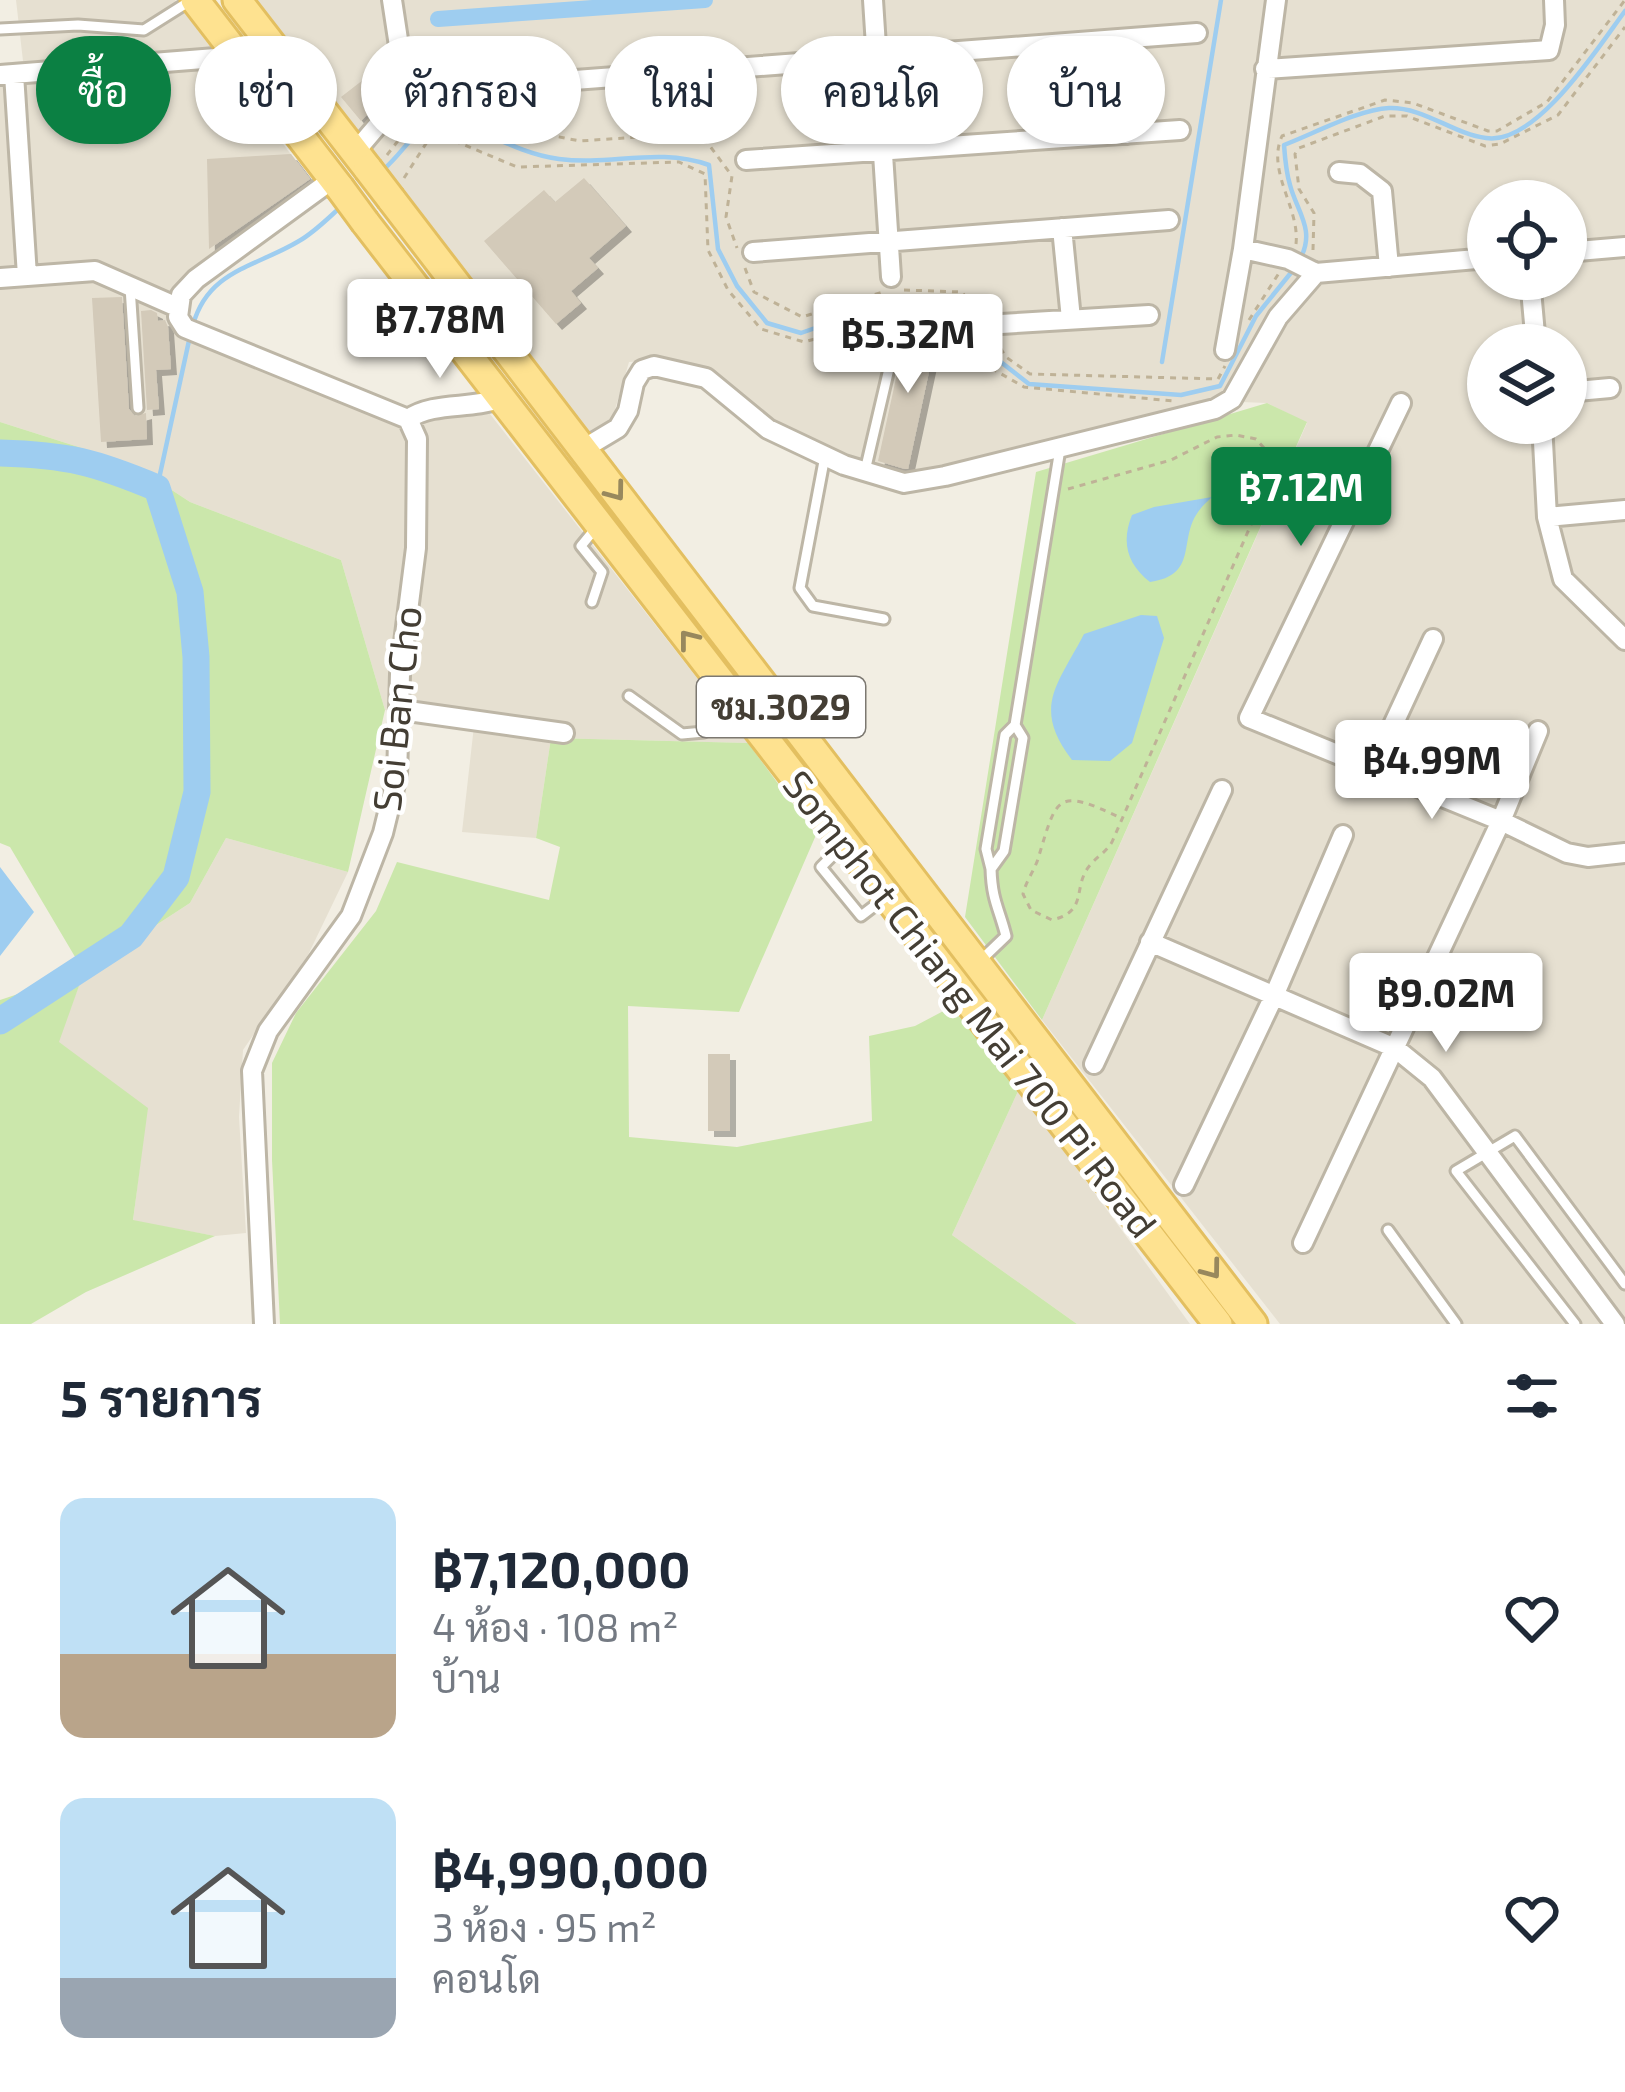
<!DOCTYPE html>
<html lang="th">
<meta charset="utf-8">
<style>
:root{--surface:#fff;--page:#f6f6f7;--text:#1f2937;--muted:#747a83;--accent:#0b8043}
body{margin:0;font-family:"Exo 2",Sarabun,sans-serif;background:var(--page);color:var(--text);height:100vh;display:flex;flex-direction:column;font-size:45px;white-space:nowrap}
*{box-sizing:border-box;margin:0}
p{font-size:39px;color:var(--muted)}
.icon{flex:none;width:66px;height:66px;fill:none;stroke:currentColor;stroke-width:2;stroke-linecap:round;stroke-linejoin:round}
.map{position:relative;height:1324px;overflow:hidden}
.details{display:flex;flex-direction:column;background:var(--surface);flex:1}
.details>*{flex:none}
.banner{position:absolute;left:36px;top:36px;width:1554px;height:108px;display:flex;gap:24px}
.controls{position:absolute;left:1467px;top:180px;display:grid;gap:24px}
.controls a{display:grid;place-items:center;width:120px;height:120px;border-radius:50%;background:var(--surface);box-shadow:0 3px 9px #0004;font-size:60px}
.price{position:absolute;translate:-50% -102px;padding:0 27px;border-radius:12px;background:#fff;color:#222;font-size:39px;line-height:78px;filter:drop-shadow(0 3px 6px #0008)}
.price::after{content:'';position:absolute;left:50%;top:72px;width:36px;height:27px;margin-left:-18px;background:inherit;clip-path:polygon(0 0,100% 0,50% 100%)}
.price.on{background:var(--accent);color:#fff}
ul{padding:0;list-style:none}
li{display:flex;align-items:center;gap:36px;height:300px;padding:0 60px}
li span{display:grid;place-items:center;flex:none;width:336px;height:240px;border-radius:24px;color:#555}
li>.icon{margin-inline-start:auto}
span .icon{width:144px;height:144px;fill:#fffc;stroke-width:1}
li b{font-size:51px}
h2{display:flex;justify-content:space-between;align-items:center;height:144px;padding:0 60px;font-size:51px}
.pill{padding:0 42px;border-radius:54px;background:var(--surface);box-shadow:0 3px 9px #0004;font-size:42px;line-height:108px}
.pill.on{background:var(--accent);color:#fff}
.map>svg:first-child{display:block}
</style>
<div class="map">
<svg width="1625" height="1324" viewBox="0 0 1625 1324">
<defs>
<filter id="shadow"><feDropShadow dx="6" dy="6" stdDeviation="0" flood-color="#0004"/></filter>
</defs>
<rect width="100%" height="100%" fill="#f2eee3"/>
<path fill="#e6e0d1" fill-rule="evenodd" d="M16,0H175L323,197L205,280L186,307L190,319L410,412L486,409L748,743L551,738L536,838L462,832L474,726L385,710L341,560L190,502L132,464L0,422V63L23,61Z
M251,0H1625V1324H1280L1042,1020L1307,423L1267,403L1216,401L905,476L840,458L657,360L629,362L611,423L584,435ZM1488,201H1566V279H1488ZM1488,345H1566V423H1488Z
M226,838L348,872L308,955L243,1050L239,1117L246,1233L215,1236L133,1221L147,1108L58,1042L84,972L190,903Z
M1019,1089L1190,1324H1077L952,1235Z"/>
<path fill="#cbe7ab" d="M1267,403L1307,422L1042,1020L965,917L1036,472Z
M0,422L132,464L190,502L341,560L385,710L348,872L226,838L190,903L84,972L59,1042L148,1108L133,1220L215,1236L86,1292L31,1324H0V1000L84,972L10,847L0,843Z
M551,738L748,743L816,835L739,1012L628,1006L629,1137L737,1147L872,1121L869,1036L915,1026L951,1007L1019,1089L952,1235L1077,1324H280L272,1160V1063L296,1013L376,911L397,862L549,900L560,847L536,838Z"/>
<path fill="#9ecdf0" d="M1212,497C1207,502 1202,506 1198,512C1178,540 1199,575 1150,582C1127,564 1121,542 1132,515L1154,507Z
M1141,615L1157,616L1164,638L1132,743L1110,761L1072,760C1032,707 1057,686 1084,634Z
M0,867L34,912L0,956Z"/>
<g fill="none" stroke-linecap="round" stroke-linejoin="round">
<path stroke="#9ecdf0" stroke-width="4.5" d="M383,170C407,149 413,128 444,117C485,130 516,153 559,159C611,166 657,147 709,165L718,249L737,286L767,323L801,333L892,301L931,297L955,305L997,359L1029,384L1181,395L1220,386L1256,316L1294,269
M1300,259C1316,230 1297,212 1290,185C1286,172 1285,159 1284,145C1313,134 1360,109 1389,108C1424,107 1453,134 1486,138C1536,146 1599,46 1625,11
M193,325C208,270 256,267 299,241C315,232 329,217 343,205
M1162,362L1221,0
M157,488L190,336"/>
<path stroke="#9ecdf0" stroke-width="16" d="M438,19L705,0"/>
<path stroke="#9ecdf0" stroke-width="27" d="M0,453C68,455 95,462 157,488L190,592L196,657L197,792L176,877L131,936L0,1021"/>
</g>
<path fill="#d3cab9" filter="url(#shadow)" d="M381,66L391,80L379,90L384,97L361,121L341,97Z
M291,154L310,179L209,249L207,159Z
M584,178L626,226L589,258L598,268L571,291L581,303L556,324L484,241L544,190L555,202Z
M122,297L129,409L135,416L146,413L147,439L101,442L92,298Z
M151,310L157,313L158,321L165,320L168,327L171,369L156,370L159,409L147,410L141,311Z
M908,323L938,330L908,469H905L878,461Z
M708,1054H730V1131H708Z"/>
<g fill="none" stroke-linecap="round" stroke-linejoin="round">
<g stroke="#bdb6a6" stroke-width="15">
<path id="lane" d="M0,29L78,25L144,30L190,1
M130,287L138,408
M825,456L800,588L813,606L884,619
M865,471L899,326
M592,602L602,572L581,546L595,529
M629,696L682,734L704,732L735,709
M1015,725L1023,738L1004,851L991,869L986,849L1005,735L1015,725L1060,449
M843,845L821,867L861,916L882,900
M981,960L1006,936C999,908 992,901 991,869
M1388,1230L1456,1324
M1575,1324L1456,1171L1515,1136L1625,1284"/>
</g>
<g stroke="#bdb6a6" stroke-width="24">
<path id="street" d="M873,0L891,277
M1120,39L1127,134
M1265,69L1549,50L1555,25L1554,0
M14,74L27,276
M0,75L241,56
M469,88L1197,33
M355,152L406,92L392,0
M746,160L1180,130
M1339,172L1360,174L1382,191L1389,267
M333,179L196,279L181,295L178,317L185,328L408,419
M1062,228L1071,319
M1243,249L1288,259L1316,273
M753,252L1169,220
M1566,252L1625,247
M0,278L95,271L177,307
M1530,279L1536,345
M1001,324L1149,315
M1225,350L1243,249L1276,0
M1566,392L1610,388
M1401,403L1249,718L1501,821L1567,853L1588,857L1625,853
M408,419C435,401 470,410 501,398
M1542,423L1547,517L1563,579L1625,640
M583,449L618,428L628,411L634,383L642,370L654,366L706,378L768,429L844,465L904,483L945,476L1215,409L1232,399L1278,317L1316,273L1488,258
M1547,517L1625,510
M401,710L564,733
M1373,768L1433,639
M1150,942L1395,1048L1432,1078L1615,1324
M1094,1064L1222,790
M1184,1185L1274,996L1343,835
M1303,1243L1501,821L1538,731
M264,1324L252,1071L268,1031L351,916L383,833L397,776L400,674L416,548L417,439L408,419"/>
</g>
<g stroke="#e3bf60" stroke-width="33">
<path id="primary" d="M195,0L340,188
M237,0L368,169
M391,199L1253,1324
M365,222L1218,1324"/>
</g>
<path stroke="#bfb297" stroke-width="3" stroke-dasharray="6 6" stroke-linecap="butt" d="M387,155L425,106L444,98L539,133L580,141L668,135L707,142L732,176L726,217L737,248
M404,178L427,142L443,136L517,167L679,162L705,174L708,250L728,290L761,329L804,342L851,329L895,308L925,306L951,318L991,368L1024,387L1173,401
M1296,244C1300,208 1266,171 1282,136L1385,100L1413,103L1488,131H1497L1547,102L1625,0
M1313,250L1314,213L1299,189L1295,154L1299,148L1385,116H1407L1485,146L1500,144L1558,115L1625,27
M745,268L754,292L802,317L883,292
M904,290L962,292L986,325
M1249,320L1279,273
M994,338L1006,357L1030,374L1218,379L1225,366
M1068,489L1171,460L1217,437L1236,435L1256,439L1271,456V479L1112,842C1106,852 1098,856 1091,864C1071,886 1090,911 1052,920L1031,910L1023,894C1026,881 1034,871 1038,859C1057,796 1056,787 1121,818"/>
<use href="#lane" stroke="#fff" stroke-width="9"/>
<use href="#street" stroke="#fff" stroke-width="18"/>
<use href="#primary" stroke="#fee290" stroke-width="27"/>
<g stroke="#e3bf60" stroke-width="33" stroke-linecap="butt">
<path id="primary-bridge" d="M368,169L391,199
M340,188L365,222"/>
</g>
<use href="#primary-bridge" stroke="#fee290" stroke-width="27"/>
</g>
<defs><path id="oneway-chevron" d="M-2-3.5L2.5 0L-2 3.5" fill="none" stroke-width="1.6" stroke-linecap="round" stroke-linejoin="round" transform="scale(3)"/></defs>
<g stroke="#98885d">
<use href="#oneway-chevron" transform="translate(616 492) rotate(53)"/>
<use href="#oneway-chevron" transform="translate(688 639) rotate(-128)"/>
<use href="#oneway-chevron" transform="translate(1212 1270) rotate(53)"/>
</g>
<g text-anchor="middle" stroke-width="9" stroke-linejoin="round" paint-order="stroke">
<rect fill="#fff" stroke="#7c7871" stroke-width="3" x="697" y="677" width="168" height="60" rx="9"/>
<g font-size="36" font-weight="bold" fill="#443e34">
<text x="781" y="720">ชม.3029</text>
</g>
<g font-size="39" fill="#443e34" stroke="#fff">
<text transform="translate(397 709) rotate(-84)" y="14">Soi Ban Cho</text>
<text transform="translate(970 1004) rotate(52)" y="14">Somphot Chiang Mai 700 Pi Road</text>
</g>
</g>
</svg>
<div class="controls">
<a><svg class="icon" aria-label="locate" viewBox="0 0 24 24"><circle cx="12" cy="12" r="6"/><path d="M12 2v4M12 18v4M2 12h4M18 12h4"/></svg></a>
<a><svg class="icon" aria-label="layers" viewBox="0 0 24 24"><path d="M12 4l9 5-9 5-9-5zM3 14l9 5 9-5"/></svg></a>
</div>
<b class="price" style="left:440px;top:381px">฿7.78M</b>
<b class="price" style="left:908px;top:396px">฿5.32M</b>
<b class="price on" style="left:1301px;top:549px">฿7.12M</b>
<b class="price" style="left:1432px;top:822px">฿4.99M</b>
<b class="price" style="left:1446px;top:1055px">฿9.02M</b>
<div class="banner">
<a class="pill on">ซื้อ</a>
<a class="pill">เช่า</a>
<a class="pill">ตัวกรอง</a>
<a class="pill">ใหม่</a>
<a class="pill">คอนโด</a>
<a class="pill">บ้าน</a>
</div>
</div>
<section class="details">
<h2>5 รายการ<svg class="icon" aria-label="filters" viewBox="0 0 24 24"><path d="M4 7h16M4 17h16"/><circle cx="9" cy="7" r="2"/><circle cx="15" cy="17" r="2"/></svg></h2>
<ul>
<li><span style="background:linear-gradient(#bfe0f5 65%,#b9a48a 0)"><svg class="icon" aria-label="home" viewBox="0 0 24 24"><path d="M3 11l9-7 9 7M6 9v11h12V9"/></svg></span><div><b>฿7,120,000</b><p>4 ห้อง · 108 m²</p><p>บ้าน</p></div><svg class="icon" aria-label="heart" viewBox="0 0 24 24"><path d="M12 20l-8-8c-3-5 5-10 8-4 3-6 11-1 8 4z"/></svg></li>
<li><span style="background:linear-gradient(#bfe0f5 75%,#9aa5b1 0)"><svg class="icon" aria-label="home" viewBox="0 0 24 24"><path d="M3 11l9-7 9 7M6 9v11h12V9"/></svg></span><div><b>฿4,990,000</b><p>3 ห้อง · 95 m²</p><p>คอนโด</p></div><svg class="icon" aria-label="heart" viewBox="0 0 24 24"><path d="M12 20l-8-8c-3-5 5-10 8-4 3-6 11-1 8 4z"/></svg></li>
</ul>
</section>
